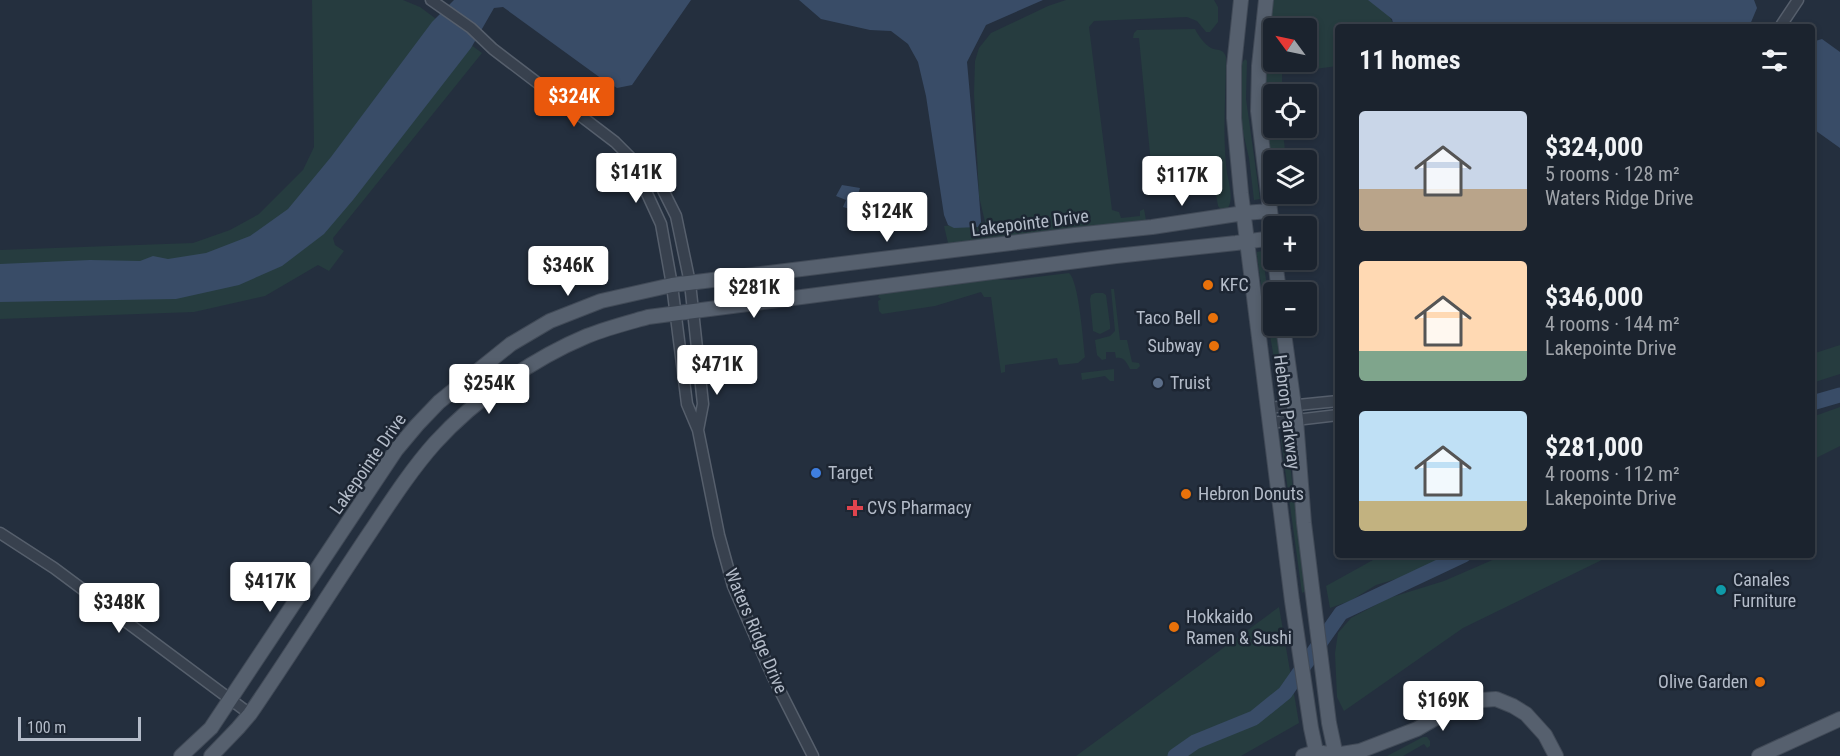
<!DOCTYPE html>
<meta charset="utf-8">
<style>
:root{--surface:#1b232e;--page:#282f3a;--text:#f1f3f6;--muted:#a0a4aa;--line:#39404a;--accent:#ea580c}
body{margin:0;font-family:"Roboto Condensed",sans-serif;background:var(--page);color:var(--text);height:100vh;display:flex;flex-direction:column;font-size:22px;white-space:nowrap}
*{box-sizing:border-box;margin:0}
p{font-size:20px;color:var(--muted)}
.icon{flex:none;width:33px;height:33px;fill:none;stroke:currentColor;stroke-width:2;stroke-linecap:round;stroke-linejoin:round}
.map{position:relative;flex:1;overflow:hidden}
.side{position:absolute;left:1335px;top:24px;width:480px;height:534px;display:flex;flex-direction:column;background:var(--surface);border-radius:6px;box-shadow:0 3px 9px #0003,0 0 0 2px var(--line)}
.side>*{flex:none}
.needle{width:39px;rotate:303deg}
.controls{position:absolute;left:1263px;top:18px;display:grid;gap:12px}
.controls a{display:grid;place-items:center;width:54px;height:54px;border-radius:6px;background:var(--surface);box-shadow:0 3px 9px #0003,0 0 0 2px var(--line);font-size:30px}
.scale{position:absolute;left:18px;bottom:15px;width:123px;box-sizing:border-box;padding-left:6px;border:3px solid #b4bcc9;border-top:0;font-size:16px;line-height:21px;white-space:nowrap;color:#b4bcc9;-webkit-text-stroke:4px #1d2633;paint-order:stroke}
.price{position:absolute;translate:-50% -51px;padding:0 14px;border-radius:6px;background:#fff;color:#222;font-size:20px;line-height:39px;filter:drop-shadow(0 2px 3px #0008)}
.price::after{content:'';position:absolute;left:50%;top:36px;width:18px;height:14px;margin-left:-9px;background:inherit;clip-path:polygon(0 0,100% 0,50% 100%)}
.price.active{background:var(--accent);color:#fff}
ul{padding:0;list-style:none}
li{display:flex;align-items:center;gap:18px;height:150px;padding:0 24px}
li span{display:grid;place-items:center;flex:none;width:168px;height:120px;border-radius:6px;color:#555}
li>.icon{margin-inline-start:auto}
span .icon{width:72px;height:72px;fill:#fffc;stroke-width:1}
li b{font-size:26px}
h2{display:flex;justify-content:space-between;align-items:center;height:72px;padding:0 24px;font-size:26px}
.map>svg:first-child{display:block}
</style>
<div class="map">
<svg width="1840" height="756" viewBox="0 0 1840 756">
<rect width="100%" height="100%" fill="#242f3e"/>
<path fill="#263c3f" d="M312,0H403L420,7L482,53L333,238L335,245L344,251L329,271L318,265L265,296L194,312L0,319V250L193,243L230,230L259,214L303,170L314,147Z
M1066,0H1214L1218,7V22L1210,32H1206L1197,21L1187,17L1094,21L1089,27L1112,210L1119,212L1121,218L1140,216V211L1144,209L1146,220L1143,223L949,247L944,226L985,222L979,196L974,94L975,61L979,48L991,33L1048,6Z
M1272,0H1371L1388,14L1395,27H1338V66L1299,71L1300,62H1306V28H1274L1273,46L1269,45L1268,36Z
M1195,29C1198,35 1204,44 1211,48C1218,51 1223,48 1226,57C1226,95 1222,135 1227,173C1229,183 1233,197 1229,206C1227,209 1225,210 1222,211L1218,206L1214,183L1161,190L1159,177L1152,175L1139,38H1133L1134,33L1137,30Z
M1245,59L1247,61L1246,99L1260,199L1254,200L1249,158L1240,119V71L1242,63Z
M1269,60L1285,62L1289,65L1282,66V94H1274V128H1290V130L1283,132L1286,160H1274L1273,186L1265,113V64Z
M1274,194H1309L1306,201L1285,204L1282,198L1275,197Z
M1262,251L1270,308L1280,351L1286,392H1279C1273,346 1263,302 1257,256V252Z
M1069,273C1079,281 1083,342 1085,357L1078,363L1059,365L1057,358L1005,365V372L1001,373L991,297H984L981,292L935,306L882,314L879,311L878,301L881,299L878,297L880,293L937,285L994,279L1011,280Z
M1111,289H1114L1120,340H1127L1132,362L1139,363L1140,366L1137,369H1130C1127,363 1124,356 1116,358L1115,352H1106V359L1102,360L1097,355L1095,340L1110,336L1115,331Z
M1095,293H1103L1106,295L1110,325V329L1100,334L1093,331L1090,299L1091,295Z
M1840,345V374L1812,383V354Z
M1114,369V381H1110L1105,376L1082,380L1081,373Z
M1840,407V446L1812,460V417Z
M1284,437L1286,439L1288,445L1293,489L1299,512L1308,590L1302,593L1281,440Z
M1382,555H1455L1406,576L1376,585L1350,601L1330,608L1326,586Z
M1504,555H1612L1463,628L1344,711L1337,697L1335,653L1338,633L1351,618L1389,598L1444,581Z
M1279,607L1299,723L1241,756H1076Z
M1423,737H1427L1430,741V746L1427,748L1424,744L1403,756H1387Z"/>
<path fill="#394c67" d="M454,0H691L632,85L617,88L602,79L503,7L494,8L471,48L353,200L324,234L282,266L239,285L176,299L0,302V264L90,260L140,261L153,256L168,259L206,253L250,236L288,209L331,157L432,22Z
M799,0H1043L986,25L967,62L979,196L981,222L978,227L954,228L948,225L944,215L926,96L918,62L908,44L891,31L870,30L821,19Z
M1368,0H1754L1757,8L1749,27H1645L1629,24L1596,27H1394L1392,19Z
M1822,39L1840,52V148L1812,128V42Z
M842,185L860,188L853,210L843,207L846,200L836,196Z"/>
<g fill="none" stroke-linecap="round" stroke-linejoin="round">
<path stroke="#394c67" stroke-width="15" d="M1812,403L1840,395
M1175,756L1195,742L1254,718L1285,693L1341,613L1464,555"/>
<g stroke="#565f6c" stroke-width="13">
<path id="minor" d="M431,0L471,28L493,49L615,142L637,164L658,180L676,216L690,283L703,404L698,430
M1780,27L1798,0
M637,164L644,187L661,224L672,285L687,404L698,430L719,535L733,586L772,675L813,756
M1268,408L1338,401
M1270,423L1338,415
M0,533L54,568L250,714"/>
</g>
<g stroke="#414a57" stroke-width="16">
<path id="major" d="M1241,0L1234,66V118L1241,193L1292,601L1311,728L1317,756
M1266,0L1259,66L1258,111L1274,243
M1275,260L1279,292
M1283,326L1296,420L1304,523L1312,588L1329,723L1336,756
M181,756L211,728L396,450L417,425L439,402L511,344L550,321L601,301L672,285L1075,235L1152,227L1244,213L1270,211
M211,756L238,728L250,714C291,654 330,592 371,531C391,501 411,470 435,443C475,399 532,359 587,336C607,328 627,323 648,317L1116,256L1236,243L1273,238
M1303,756L1316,752L1335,755L1360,751L1417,729L1453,708L1482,700L1496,699L1513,706L1526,714L1545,735L1556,756
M1759,756L1840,719"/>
</g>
<use href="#minor" stroke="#38414e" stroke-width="10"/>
<use href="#major" stroke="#56606e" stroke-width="14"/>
</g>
<g fill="#e8710a" stroke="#1d2633" stroke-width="2">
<circle cx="1208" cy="285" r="6"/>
<circle cx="1213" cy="318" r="6"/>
<circle cx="1214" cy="346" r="6"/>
<circle cx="1186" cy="494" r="6"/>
<circle cx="1174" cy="627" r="6"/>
<circle cx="1760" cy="682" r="6"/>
</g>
<circle fill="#5c6f8a" stroke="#1d2633" stroke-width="2" cx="1158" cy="383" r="6"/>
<circle fill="#3f7fe0" stroke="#1d2633" stroke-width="2" cx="816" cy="473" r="6"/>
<path fill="#e0444e" stroke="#1d2633" stroke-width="2" d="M852 499h6v6h6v6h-6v6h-6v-6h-6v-6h6z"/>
<circle fill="#0f9aa8" stroke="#1d2633" stroke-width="2" cx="1721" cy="590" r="6"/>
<g text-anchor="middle" stroke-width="5" stroke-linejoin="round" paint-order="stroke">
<g font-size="18" fill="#b4bcc9" stroke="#1d2633">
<text transform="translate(1030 223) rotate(-7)" y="6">Lakepointe Drive</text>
<text transform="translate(1287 412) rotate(83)" y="6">Hebron Parkway</text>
<text transform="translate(368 464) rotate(-55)" y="6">Lakepointe Drive</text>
<text transform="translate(756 631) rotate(67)" y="6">Waters Ridge Drive</text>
</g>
<g font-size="18" fill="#b4bcc9" stroke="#1d2633" text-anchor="start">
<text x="1220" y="291">KFC</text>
<text x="1201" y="324" text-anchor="end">Taco Bell</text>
<text x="1202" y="352" text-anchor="end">Subway</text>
<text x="1170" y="389">Truist</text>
<text x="828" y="479">Target</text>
<text x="1198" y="500">Hebron Donuts</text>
<text x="867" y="514">CVS Pharmacy</text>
<text x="1733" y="586">Canales<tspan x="1733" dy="21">Furniture</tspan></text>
<text x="1186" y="623">Hokkaido<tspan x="1186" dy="21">Ramen &amp; Sushi</tspan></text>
<text x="1748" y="688" text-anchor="end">Olive Garden</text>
</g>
</g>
</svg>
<div class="controls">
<a><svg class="needle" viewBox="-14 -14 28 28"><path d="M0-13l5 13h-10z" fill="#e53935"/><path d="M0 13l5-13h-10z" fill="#a0a4aa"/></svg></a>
<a><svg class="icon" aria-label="locate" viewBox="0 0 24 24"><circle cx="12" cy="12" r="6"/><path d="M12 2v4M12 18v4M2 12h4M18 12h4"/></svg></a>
<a><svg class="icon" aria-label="layers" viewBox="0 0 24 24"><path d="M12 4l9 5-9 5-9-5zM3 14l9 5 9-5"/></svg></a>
<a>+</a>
<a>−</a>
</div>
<div class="scale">100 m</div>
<b class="price active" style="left:574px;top:128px">$324K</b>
<b class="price" style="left:636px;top:204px">$141K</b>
<b class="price" style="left:1182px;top:207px">$117K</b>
<b class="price" style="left:887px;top:243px">$124K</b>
<b class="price" style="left:568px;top:297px">$346K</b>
<b class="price" style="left:754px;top:319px">$281K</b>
<b class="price" style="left:717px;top:396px">$471K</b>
<b class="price" style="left:489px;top:415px">$254K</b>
<b class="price" style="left:270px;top:613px">$417K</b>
<b class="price" style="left:119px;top:634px">$348K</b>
<b class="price" style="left:1443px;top:732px">$169K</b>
<section class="side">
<h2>11 homes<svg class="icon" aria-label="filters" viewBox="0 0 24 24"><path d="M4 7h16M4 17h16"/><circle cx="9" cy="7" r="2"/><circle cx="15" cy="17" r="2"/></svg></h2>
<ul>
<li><span style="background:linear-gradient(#c9d6e8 65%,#b9a48a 0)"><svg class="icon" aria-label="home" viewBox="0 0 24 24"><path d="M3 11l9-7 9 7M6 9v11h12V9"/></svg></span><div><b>$324,000</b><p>5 rooms · 128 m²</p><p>Waters Ridge Drive</p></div></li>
<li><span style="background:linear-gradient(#ffd9b3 75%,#7fa58c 0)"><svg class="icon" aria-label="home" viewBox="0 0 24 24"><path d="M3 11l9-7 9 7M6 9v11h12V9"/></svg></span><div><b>$346,000</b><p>4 rooms · 144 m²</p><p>Lakepointe Drive</p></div></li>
<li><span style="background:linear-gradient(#bfe0f5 75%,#c2b280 0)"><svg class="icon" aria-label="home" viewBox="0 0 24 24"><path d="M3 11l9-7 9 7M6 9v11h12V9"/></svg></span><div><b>$281,000</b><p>4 rooms · 112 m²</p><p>Lakepointe Drive</p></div></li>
</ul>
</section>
</div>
